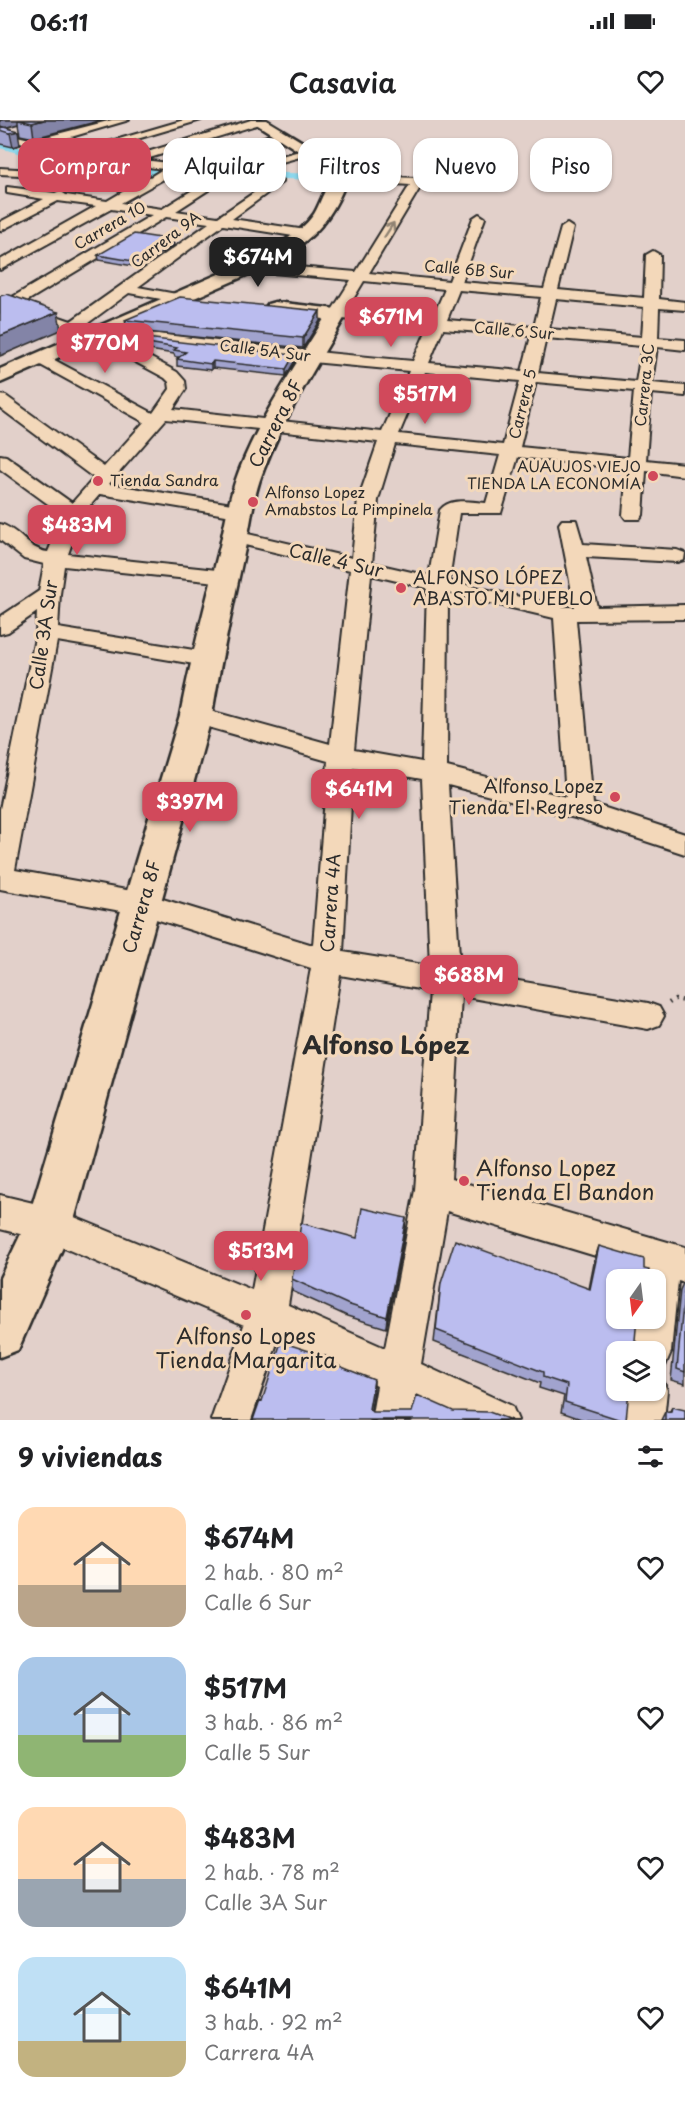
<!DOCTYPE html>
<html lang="es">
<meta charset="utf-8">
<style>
:root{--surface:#fff;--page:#f6f6f6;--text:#202124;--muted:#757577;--accent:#d1495b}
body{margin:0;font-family:"Playpen Sans",sans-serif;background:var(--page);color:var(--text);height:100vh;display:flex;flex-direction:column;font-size:22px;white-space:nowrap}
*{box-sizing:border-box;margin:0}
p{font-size:20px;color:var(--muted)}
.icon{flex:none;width:33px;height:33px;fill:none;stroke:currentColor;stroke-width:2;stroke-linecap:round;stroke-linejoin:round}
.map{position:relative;height:1300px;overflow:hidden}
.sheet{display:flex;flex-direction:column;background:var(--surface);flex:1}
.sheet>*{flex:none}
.guide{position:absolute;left:18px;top:18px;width:650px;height:54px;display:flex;gap:12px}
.needle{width:39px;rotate:194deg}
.tools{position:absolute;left:606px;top:1149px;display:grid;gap:12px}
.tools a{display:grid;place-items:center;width:60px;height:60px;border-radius:12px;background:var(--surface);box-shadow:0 2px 4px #0004;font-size:30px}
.price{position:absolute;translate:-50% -51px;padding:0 14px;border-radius:12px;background:var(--accent);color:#fff;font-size:20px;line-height:39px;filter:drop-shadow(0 2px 3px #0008)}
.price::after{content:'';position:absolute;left:50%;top:36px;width:18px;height:14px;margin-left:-9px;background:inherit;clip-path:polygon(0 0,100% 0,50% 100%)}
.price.active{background:#222;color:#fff}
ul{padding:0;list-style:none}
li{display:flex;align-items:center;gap:18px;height:150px;padding:0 18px}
li span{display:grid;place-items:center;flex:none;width:168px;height:120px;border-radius:18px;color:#555}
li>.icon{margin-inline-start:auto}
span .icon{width:72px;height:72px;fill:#fffc;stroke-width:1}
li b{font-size:26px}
h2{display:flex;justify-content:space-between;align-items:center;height:72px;padding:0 18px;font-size:26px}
.tag{padding:0 21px;border-radius:18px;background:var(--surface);box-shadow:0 2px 4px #0004;font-size:21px;line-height:54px}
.tag.active{background:var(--accent);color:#fff}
.status{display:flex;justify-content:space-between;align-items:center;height:42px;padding:0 30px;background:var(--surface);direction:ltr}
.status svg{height:16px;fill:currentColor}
header{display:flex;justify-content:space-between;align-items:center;height:78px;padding:0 18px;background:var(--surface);font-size:27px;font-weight:600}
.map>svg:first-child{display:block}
</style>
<div class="status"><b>06:11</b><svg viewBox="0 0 49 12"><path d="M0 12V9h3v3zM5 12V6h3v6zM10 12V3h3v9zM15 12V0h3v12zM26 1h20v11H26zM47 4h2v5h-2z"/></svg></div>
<header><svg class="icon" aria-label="back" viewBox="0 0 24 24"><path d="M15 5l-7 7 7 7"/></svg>Casavia<svg class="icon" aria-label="heart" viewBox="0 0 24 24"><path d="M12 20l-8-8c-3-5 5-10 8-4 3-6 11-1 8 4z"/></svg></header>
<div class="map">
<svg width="685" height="1300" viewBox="0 0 685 1300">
<rect width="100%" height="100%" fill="#e2d0ca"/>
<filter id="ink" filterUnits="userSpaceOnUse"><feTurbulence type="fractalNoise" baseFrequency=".0167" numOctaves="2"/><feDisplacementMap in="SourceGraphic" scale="12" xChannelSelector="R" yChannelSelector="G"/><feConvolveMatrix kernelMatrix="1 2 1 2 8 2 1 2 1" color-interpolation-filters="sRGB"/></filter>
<g filter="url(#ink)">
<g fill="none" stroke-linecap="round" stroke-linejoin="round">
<path fill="#8cd7ec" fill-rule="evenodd" d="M0,22L36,32L44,46L321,54L327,57L321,60L40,52L36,51L28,36L0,28Z"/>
<g stroke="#2b2b2b" stroke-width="4">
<path id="street" d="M112,0H129L47,24L78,31L184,0H201L90,33L128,38L251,0H263V3L143,40L177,44L277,13H285V17L194,46L226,51L307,29L311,30V34L230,56L176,91L218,97L277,57L283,61L281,63L232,99L306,110L312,114L306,118L223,105L138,167L182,175L184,178L182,181L177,182L129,173L84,206C110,215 139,211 166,215C248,225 331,234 413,241L428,207L331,198L329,195L351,160L250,151L243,147L250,143L356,152L410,65L365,62V58L369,56L462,60L468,64L462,68L421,66L369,153L449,161L473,98L479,94L485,98L462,162L544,169L561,108L567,104L573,108L558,170L644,178L646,135L653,131L660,135L659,179L685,182V190L659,188L658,218L685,220V230L657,227L652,263L685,266V276L651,273L646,340L685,344V356L646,351L643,395L640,399H626L623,395L627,349L518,337L501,393H459L449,461L565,487H575L559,404L562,400H576L583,424L677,430L685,433L684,440L677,442L586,437L597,487L685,485V499L576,500L593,684L685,714V734L575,698L448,665L460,851L648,883L659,887L664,896L659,905L648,909L461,876L451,1059L685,1127V1163L678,1161L671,1232L665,1246L656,1250V1232H632L636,1198H656V1160H641L642,1150L447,1091L421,1244L512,1286L518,1300H452L414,1283L411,1300H371L377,1266L278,1220L251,1300H211L244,1205L48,1121L0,1109V1075L50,1087L252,1170L311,848L143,795L0,769V689L36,513L37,492L8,512L0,514V497L39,471L44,444L24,439L0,420V404C19,409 28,430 48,432L63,395L0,349V335L6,336L72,383L94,358L0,288V275L6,276L104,347L144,302L35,242L33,239L35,236H47L153,293L170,269L169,262L165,258L91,218L10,189L0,192V177L9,179L152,95L111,89L0,150V140L96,86L58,81L0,111V102L44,79L7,73V67L55,73L60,71L66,75L107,81L141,61L0,54V48L150,57L163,49L76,37L0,18V12L34,20ZM178,51L215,56L162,89L121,83ZM166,97L209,103L71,201L22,184ZM364,161L445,169L432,199L346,191ZM459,170L541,177L534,207L447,200ZM556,179L644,187L642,217L549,209ZM443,209L531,216L522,251L429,243ZM546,218L642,226L636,262L538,253ZM118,220L148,222L312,242L409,251L382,312L173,289L186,269L185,261L177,252ZM425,252L520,261L503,325L399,314ZM536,262L634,271L628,338L520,327ZM166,299L378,322L358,380L352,438L235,411L228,413L225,417L228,421L350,450L330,624L196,587L187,589L184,595L187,601L328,641L313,825L143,773L15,750L57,521L206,546L214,544L217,539L214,534L206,532L58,508L60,474L64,446L226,463L233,461L236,457L233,453L226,451L68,434L82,395L100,374L238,397L245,395L248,391L245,387L238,385L109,364ZM395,324L500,335L486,383C471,382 450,377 440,390L429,456L372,443L378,380ZM371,455L427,468L422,642L354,630ZM448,473L554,498L566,677L447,647ZM353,647L422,659L430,846L343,832ZM340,855L430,871L415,1070L385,1228L288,1185Z
M656,1254L661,1256L667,1270L664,1300H624L627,1270H656Z"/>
</g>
<g stroke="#2b2b2b" stroke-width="5">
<path id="secondary" d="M250,0H266L332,40L370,55L373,58L365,63L322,46Z
M337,59L345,64C327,111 300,129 256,151L0,263V249L244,143C269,130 297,118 314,94C321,84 325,62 337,59Z
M275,182L336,189L343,191L346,195C317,245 285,295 264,349C253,375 252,398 246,424C234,481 221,538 212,595L73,1104L18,1230L0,1237V1158L28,1099L180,595C191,538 206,482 220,426C226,399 229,377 239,351C260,297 294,248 324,199L268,192L265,188L268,184Z"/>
</g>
<path stroke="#2b2b2b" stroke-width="4.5" stroke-dasharray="1.5 5" stroke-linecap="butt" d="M669,883L675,879L685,881"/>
<use href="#street" fill="#f3d8ba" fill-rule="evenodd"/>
<use href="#secondary" fill="#f3d8ba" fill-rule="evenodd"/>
</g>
<path fill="#a1a3ce" stroke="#2b2b2b" stroke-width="1.5" d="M0,0H103L34,18L20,15L18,4L6,8L20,25L13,27L0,24Z
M174,125L139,147L99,140L98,135Z
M125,200L320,201L303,228L127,210Z
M128,216L294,242L286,256L213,248L211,250L177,246V239L179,237H175L174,234L137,228L129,223Z
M405,1110L386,1208L347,1196L292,1171V1159L357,1118Z
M599,1126L616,1232L626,1300H584L561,1292L564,1276L539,1268L540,1263L434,1222L441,1163L589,1169L595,1138Z
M685,1159V1264L671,1260L680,1170Z
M672,1287L685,1300H661L665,1292L670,1291Z"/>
<path fill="#8384a7" stroke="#2b2b2b" stroke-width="1.5" d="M0,0H35H18V4L0,9Z
M44,0H103L34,18L32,3Z
M18,11L20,25L13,27L10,13Z
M173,120L174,125L139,147V142Z
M320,191V201L303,228V218Z
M58,192L61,210L0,236V216Z
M294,235V242L286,256V249Z
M213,241V248L211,250V244Z
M406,1098L405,1110L386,1208L387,1197Z
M374,1260V1271L369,1300V1289Z"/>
<path fill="#bbbdef" stroke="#2b2b2b" stroke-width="1.5" d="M18,0H44L32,3Z
M0,6L18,11L10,13L0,10Z
M134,114L173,120L139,142L98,135Z
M7,174L58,192L0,216V176Z
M180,177L320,191L303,218L125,200Z
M128,216L294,235L286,249L213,241L211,244L177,239L186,232L174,230L177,228L136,221Z
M362,1088L406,1098L387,1197L347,1184L292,1159L301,1103L357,1118Z
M455,1120L590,1169L599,1126L644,1139V1149L649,1150L647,1160H616V1198H637L635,1220L637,1223L636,1232H616V1270H629L626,1300H621L565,1282L567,1265L543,1257V1252L436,1210L441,1163Z
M685,1163V1252L677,1249Z
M281,1222L328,1237L327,1241L374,1260L369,1289L372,1292H412L417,1275L453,1291L489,1292L511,1300H253L260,1280L262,1281Z
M672,1287L685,1290V1300H665V1292L671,1291Z"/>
<defs><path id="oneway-shaft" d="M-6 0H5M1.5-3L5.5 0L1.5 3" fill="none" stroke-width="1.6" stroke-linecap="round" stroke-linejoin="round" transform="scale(1.5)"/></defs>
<use stroke="#8f8272" href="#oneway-shaft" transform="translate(389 110) rotate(-57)"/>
</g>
<g fill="#d1495b" stroke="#f3d8ba" stroke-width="2">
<circle cx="653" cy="356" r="6"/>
<circle cx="98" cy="361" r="6"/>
<circle cx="253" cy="382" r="6"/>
<circle cx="401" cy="468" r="6"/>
<circle cx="615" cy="677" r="6"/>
<circle cx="464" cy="1061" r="6"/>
<circle cx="246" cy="1195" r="6"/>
</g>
<g text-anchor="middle" stroke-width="6" stroke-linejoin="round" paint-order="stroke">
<g font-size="15" fill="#2b2b2b" stroke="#f3d8ba">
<text transform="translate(110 106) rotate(-30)" y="5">Carrera 10</text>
<text transform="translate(166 120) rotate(-37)" y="5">Carrera 9A</text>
<text transform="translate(469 150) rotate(5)" y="5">Calle 6B Sur</text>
<text transform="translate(514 211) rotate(5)" y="5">Calle 6 Sur</text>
<text transform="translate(265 231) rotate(7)" y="5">Calle 5A Sur</text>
<text transform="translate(645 265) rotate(-84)" y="5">Carrera 3C</text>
<text transform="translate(523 284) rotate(-76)" y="5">Carrera 5</text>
</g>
<g font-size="15" fill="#2b2b2b" stroke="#f3d8ba" text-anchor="start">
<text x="641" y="352" text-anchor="end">AUAUJOS VIEJO<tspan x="641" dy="17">TIENDA LA ECONOMÍA</tspan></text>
<text x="110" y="366">Tienda Sandra</text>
<text x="265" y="378">Alfonso Lopez<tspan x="265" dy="17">Amabstos La Pimpinela</tspan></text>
</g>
<g font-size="18" fill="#2b2b2b" stroke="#f3d8ba">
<text transform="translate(276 304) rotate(-63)" y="6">Carrera 8F</text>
<text transform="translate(336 441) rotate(13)" y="6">Calle 4 Sur</text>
<text transform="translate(44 515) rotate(-82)" y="6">Calle 3A Sur</text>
<text transform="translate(331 783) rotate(-86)" y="6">Carrera 4A</text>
<text transform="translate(142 787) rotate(-74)" y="6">Carrera 8F</text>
</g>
<g font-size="18" fill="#2b2b2b" stroke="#f3d8ba" text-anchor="start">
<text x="413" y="464">ALFONSO LÓPEZ<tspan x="413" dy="21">ABASTO MI PUEBLO</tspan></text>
<text x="603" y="673" text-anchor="end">Alfonso Lopez<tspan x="603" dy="21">Tienda El Regreso</tspan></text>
</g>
<g font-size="21" fill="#2b2b2b" stroke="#f3d8ba" text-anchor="start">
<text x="476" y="1056">Alfonso Lopez<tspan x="476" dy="24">Tienda El Bandon</tspan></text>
<text x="246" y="1224" text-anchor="middle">Alfonso Lopes<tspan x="246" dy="24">Tienda Margarita</tspan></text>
</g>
<g font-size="24" font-weight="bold" fill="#2b2b2b" stroke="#f3d8ba">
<text x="386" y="934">Alfonso López</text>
</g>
</g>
</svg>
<div class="tools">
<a><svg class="needle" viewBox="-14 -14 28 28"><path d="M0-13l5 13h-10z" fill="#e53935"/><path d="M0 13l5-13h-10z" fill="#757577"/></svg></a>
<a><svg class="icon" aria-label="layers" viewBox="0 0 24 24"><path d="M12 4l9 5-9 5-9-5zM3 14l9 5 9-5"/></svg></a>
</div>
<b class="price active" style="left:258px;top:168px">$674M</b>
<b class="price" style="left:391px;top:228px">$671M</b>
<b class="price" style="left:105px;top:254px">$770M</b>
<b class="price" style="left:425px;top:305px">$517M</b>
<b class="price" style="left:77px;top:436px">$483M</b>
<b class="price" style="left:359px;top:700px">$641M</b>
<b class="price" style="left:190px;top:713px">$397M</b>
<b class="price" style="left:469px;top:886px">$688M</b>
<b class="price" style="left:261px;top:1162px">$513M</b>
<div class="guide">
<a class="tag active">Comprar</a>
<a class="tag">Alquilar</a>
<a class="tag">Filtros</a>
<a class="tag">Nuevo</a>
<a class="tag">Piso</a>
</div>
</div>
<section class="sheet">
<h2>9 viviendas<svg class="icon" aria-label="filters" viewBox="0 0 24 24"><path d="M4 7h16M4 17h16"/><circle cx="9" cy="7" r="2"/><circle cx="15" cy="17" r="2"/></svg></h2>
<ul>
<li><span style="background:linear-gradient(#ffd9b3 65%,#b9a48a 0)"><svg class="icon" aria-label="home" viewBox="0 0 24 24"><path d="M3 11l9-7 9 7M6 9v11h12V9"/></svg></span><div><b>$674M</b><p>2 hab. · 80 m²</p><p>Calle 6 Sur</p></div><svg class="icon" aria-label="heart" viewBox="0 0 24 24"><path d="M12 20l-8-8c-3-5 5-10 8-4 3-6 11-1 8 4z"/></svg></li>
<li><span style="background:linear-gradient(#a9c7e8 65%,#8fb573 0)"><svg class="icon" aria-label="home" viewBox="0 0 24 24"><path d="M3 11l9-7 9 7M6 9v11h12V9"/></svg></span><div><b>$517M</b><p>3 hab. · 86 m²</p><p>Calle 5 Sur</p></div><svg class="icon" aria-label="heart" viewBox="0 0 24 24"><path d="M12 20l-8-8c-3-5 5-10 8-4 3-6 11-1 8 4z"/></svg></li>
<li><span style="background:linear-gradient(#ffd9b3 60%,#9aa5b1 0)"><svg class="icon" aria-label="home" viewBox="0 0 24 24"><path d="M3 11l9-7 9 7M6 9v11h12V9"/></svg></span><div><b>$483M</b><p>2 hab. · 78 m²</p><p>Calle 3A Sur</p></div><svg class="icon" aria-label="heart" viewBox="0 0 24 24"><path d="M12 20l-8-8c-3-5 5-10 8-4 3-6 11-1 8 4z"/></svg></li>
<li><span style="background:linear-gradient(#bfe0f5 70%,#c2b280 0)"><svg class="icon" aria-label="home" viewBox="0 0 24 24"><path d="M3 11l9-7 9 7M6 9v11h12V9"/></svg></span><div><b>$641M</b><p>3 hab. · 92 m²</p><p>Carrera 4A</p></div><svg class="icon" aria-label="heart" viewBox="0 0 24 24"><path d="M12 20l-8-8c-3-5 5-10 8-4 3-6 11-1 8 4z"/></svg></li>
</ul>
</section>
